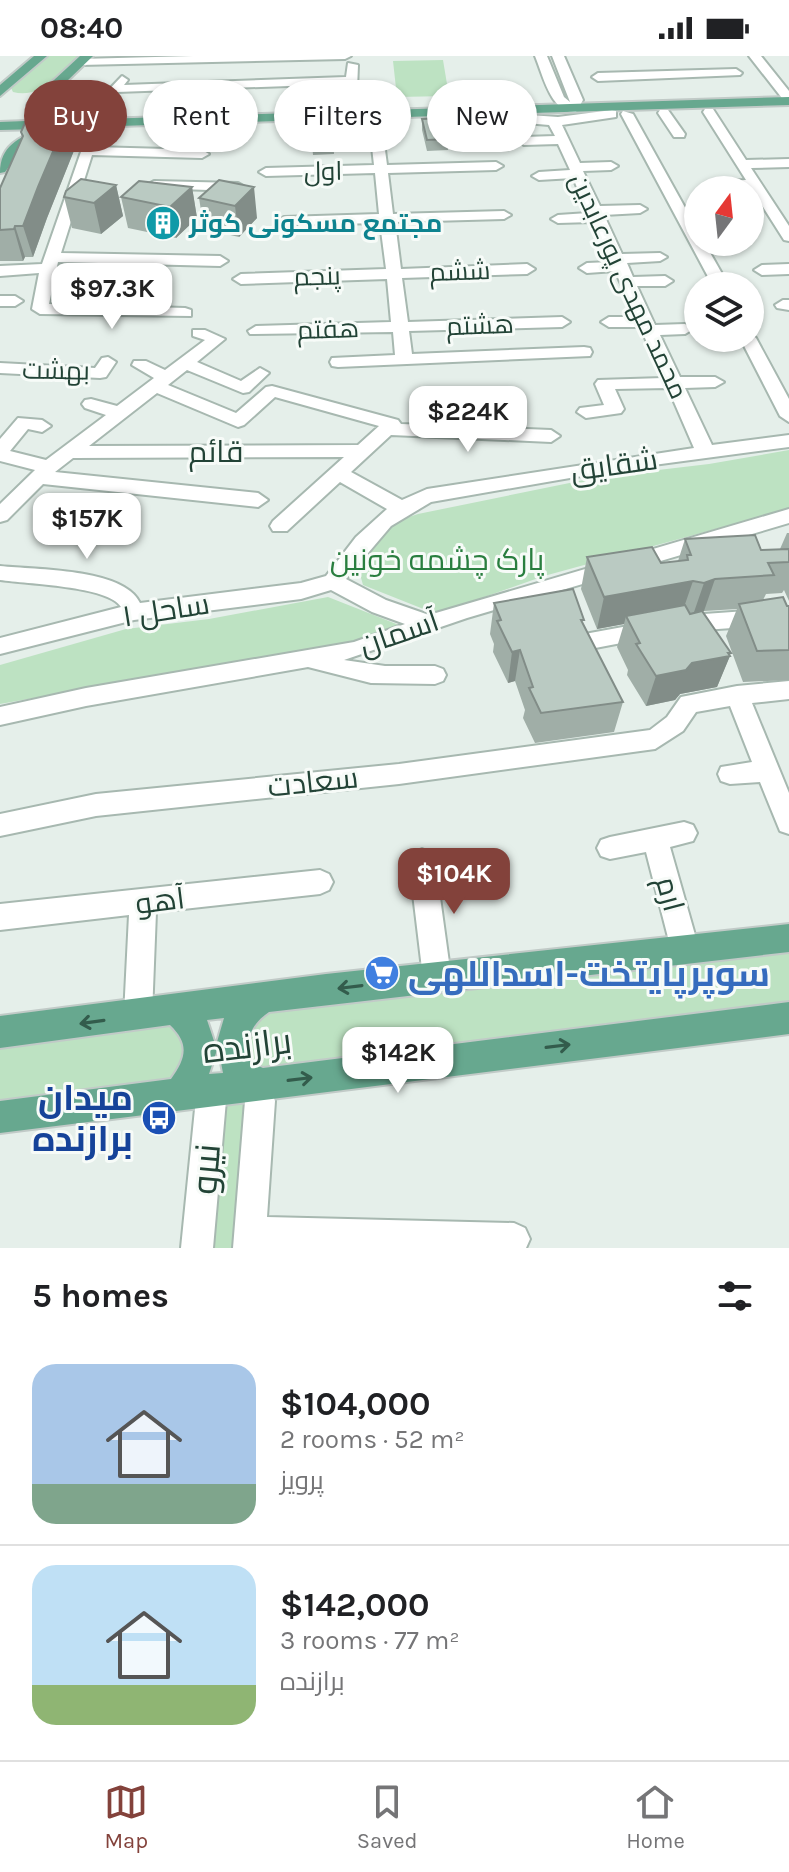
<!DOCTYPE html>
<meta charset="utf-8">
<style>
:root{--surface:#fff;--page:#f2f2f2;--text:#202124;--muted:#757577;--line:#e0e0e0;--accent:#83423b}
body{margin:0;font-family:Karla,Cairo,sans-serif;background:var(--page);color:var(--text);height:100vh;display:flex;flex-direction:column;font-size:30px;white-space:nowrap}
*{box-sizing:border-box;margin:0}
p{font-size:26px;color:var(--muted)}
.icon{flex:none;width:44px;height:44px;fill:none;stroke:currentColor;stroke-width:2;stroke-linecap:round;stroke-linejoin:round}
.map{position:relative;height:1192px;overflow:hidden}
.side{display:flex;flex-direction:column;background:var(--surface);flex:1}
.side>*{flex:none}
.guide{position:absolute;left:24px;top:24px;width:742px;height:72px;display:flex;gap:16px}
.needle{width:52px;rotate:15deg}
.controls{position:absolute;left:684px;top:120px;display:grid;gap:16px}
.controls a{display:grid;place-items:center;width:80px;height:80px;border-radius:50%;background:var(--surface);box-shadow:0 2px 6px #0004;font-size:40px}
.price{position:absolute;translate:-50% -68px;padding:0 18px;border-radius:16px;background:#fff;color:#222;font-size:26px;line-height:52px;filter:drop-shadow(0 2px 4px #0008)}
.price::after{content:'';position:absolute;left:50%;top:48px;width:24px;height:18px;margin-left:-12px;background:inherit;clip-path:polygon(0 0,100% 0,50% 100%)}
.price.active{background:var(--accent);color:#fff}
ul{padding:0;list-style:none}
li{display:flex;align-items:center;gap:24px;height:200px;padding:0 32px}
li+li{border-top:2px solid var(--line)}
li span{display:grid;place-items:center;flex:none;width:224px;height:160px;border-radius:24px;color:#555}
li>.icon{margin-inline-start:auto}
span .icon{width:96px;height:96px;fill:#fffc;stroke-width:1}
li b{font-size:34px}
h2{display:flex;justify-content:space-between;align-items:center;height:96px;padding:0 32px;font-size:34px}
.tag{padding:0 28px;border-radius:36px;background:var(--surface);box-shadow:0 2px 6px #0004;font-size:28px;line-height:72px}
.tag.active{background:var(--accent);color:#fff}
.status{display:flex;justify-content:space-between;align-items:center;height:56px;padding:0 40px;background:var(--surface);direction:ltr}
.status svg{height:22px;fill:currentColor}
.dock{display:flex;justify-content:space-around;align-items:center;height:112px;border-top:2px solid var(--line);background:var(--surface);font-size:22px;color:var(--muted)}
.dock a{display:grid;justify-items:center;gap:4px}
.dock .active{color:var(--accent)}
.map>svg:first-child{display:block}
</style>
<div class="status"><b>08:40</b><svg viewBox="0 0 49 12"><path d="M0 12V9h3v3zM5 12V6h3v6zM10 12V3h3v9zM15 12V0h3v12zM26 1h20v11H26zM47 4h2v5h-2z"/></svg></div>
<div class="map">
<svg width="789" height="1192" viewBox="0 0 789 1192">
<rect width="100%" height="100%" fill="#e5efea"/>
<path fill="#bde2c2" d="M47,0H82C62,17 42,43 13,36L10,30Z
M443,4L449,40L397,41L393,5Z
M789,394V453L544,520L436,558L363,529L358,511C375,479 384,469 418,458L599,421L709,408Z
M328,541L399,569L349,588L316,595L259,602L0,648V609L126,573L209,563Z
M789,892V947L493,982L254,1017C237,985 242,975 268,952Z
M172,966L190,983L186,1008L170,1029L0,1049V984Z
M235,1043L249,1052L238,1192H208L220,1053Z"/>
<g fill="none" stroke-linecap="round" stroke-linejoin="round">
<g stroke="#a7b8b0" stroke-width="4">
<path id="minor" d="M193,0H351L345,3L80,9L74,6L80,3Z
M535,0H547L564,41L570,46L552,0H564L583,44L576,56C551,58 543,19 535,0Z
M749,0H761L789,35V47L785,46Z
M348,7L358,9L356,59L350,63L344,59L345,28L117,36L90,67L80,64L122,20L128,24L124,29L346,21Z
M736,13L742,17L740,19L598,25L592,21L598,17Z
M705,53H713L746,104L789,103V111L751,112L789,170V185L784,184L751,132L711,134L704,130L711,126L746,124L703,56Z
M612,54L616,55V61L562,69L580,107L611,106L618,110L611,114L583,115L600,150L640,149L647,153L640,157L604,159L622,198L660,197L667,201L660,205L627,207L633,221L665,220L673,225L665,230H637L655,269L685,268L693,273L685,278L660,279L680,321H715L724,326L715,331L685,332L712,389L789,379V391L616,414L431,446L391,470L346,523L386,544L429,559L789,453V467L467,562L344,604L385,610H435L443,613L446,619L443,625L435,628L371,627L308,611L86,650L0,669V651L86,632L354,586L405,568L372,556L331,534L301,543L134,564L0,598V582L121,551C109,530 26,528 0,524V510C36,514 124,512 140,547L301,527L326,520L356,481L387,453L340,426L287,475H273L270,470L273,465L344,401L73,402L55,416L258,437L268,444L258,451L43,428L7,464L0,466V448L35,414L0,405V383L18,362L42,364L51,370L42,376L28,373L10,395L46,404L106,359L85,352L82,348L85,344L91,343L117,350L154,322L132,309L134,305H146L165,314L205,284L193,280V274H205L225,283L197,306L241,325L260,312L269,317L249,336L243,337L187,314L168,329L236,357L266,331L272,330L398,364L401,368L551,374L560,380L551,386L391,379L351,416L402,444L427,433L694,392L668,332L615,333L624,353L621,357L586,362L577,356L580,352L604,349L595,328L598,324L663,322L640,271H609L601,266L609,261H636L615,215L587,217L579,212L587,207L610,206L593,166L558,167L551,163L558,159L588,157L573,122L539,124L532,120L539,116L570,114L558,88L524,89L518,85L524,81L555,80L549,69L501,65L495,61L501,57L558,61ZM157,337L238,371L244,369L275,341L379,370L358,389L89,390Z
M660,54H668L685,78L684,81H674L658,57Z
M623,55L633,58L698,175V186H704L729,230H713L621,58Z
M375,60L381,64L387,109L496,106L503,110L496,114L388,117L393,158L504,155L511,159L504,163L395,166L401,213L527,208L535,213L527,218L402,222L408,266L562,261L570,266L562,271L409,275L412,298L584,291L590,292L592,296L590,300L338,311L332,310L330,306L332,302L395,299L393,276L250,278L248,275L256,270L391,266L387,223L241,228L233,223L241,218L386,213L380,167L284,169L277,165L284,161L379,158L375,117L266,120L259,116L266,112L374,109L369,64Z
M90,70L100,73L94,91L202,94L209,98L202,102L92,99L61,197L220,200L228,205L220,210L58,206L49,248L185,252L191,254V260L40,258L32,253L39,217L0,220V210L42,208Z
M154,125L238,127L245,131L238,135L149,132L147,129Z
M789,208V218L762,219L754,214L762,209Z
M0,240H15L23,245L15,250H0Z
M783,244H789V254L777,252L775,249Z
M750,278L756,282L789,343V366L780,360L740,282H750Z
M108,301L116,306L106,321L100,322L0,317V307L95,312L102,302Z
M789,552V568L704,574L696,572L693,566L696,560L704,558Z
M650,566L658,568L661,574L658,580L590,593L582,591L579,585L582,579L590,577Z
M789,625V643L752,647L789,737V778L780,775L760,726L730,728L721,725L718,718L721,711L752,706L730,650L696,656L683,675L655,693L399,728L96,760L0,780V758L96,738L399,708L650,674L667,661L681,641L737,630Z
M684,766L693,769L697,777L693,785L670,791L699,893L695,902L685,906L675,902L671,893L646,796L610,803L601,800L597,792L601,784L610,781Z
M422,793L431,797L435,805L451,921L447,931L437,935L427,931L423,921L409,805L413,797Z
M320,814L329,818L333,826L329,834L320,838L156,856L152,959L148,969L138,973L128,969L124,959L129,859L0,874V848Z
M212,1018L223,1022L227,1033L213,1192H181L197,1033L201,1022Z
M260,1030L271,1034L275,1045L267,1161L514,1167L525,1172L530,1183L526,1192H233L245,1045L249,1034Z"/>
</g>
<g stroke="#c1cac7" stroke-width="4">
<path id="major" d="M34,0H47L0,40V29Z
M80,0H93L41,50L44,53L72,64L789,41V49L54,72V78L26,88L5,116L0,117C0,90 19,81 42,73L0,74V66L52,64L34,59L27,49Z
M789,868V896L269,956C250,969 245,984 251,1007L263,1012L789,946V978L0,1077V1045L171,1023C186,1002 190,988 170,969L0,992V960L326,918ZM224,962L217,986L223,1017L209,1018L217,994L207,964Z"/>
</g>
<use href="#minor" fill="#fff" fill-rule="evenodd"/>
<use href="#major" fill="#67a88f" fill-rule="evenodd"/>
</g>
<path fill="#a0aea7" d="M333,63L334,98L313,99L312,88Z
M422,63L448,83V94L427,95L422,74Z
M21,76L77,87L47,162L33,201H25L23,205H0V132L22,82Z
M193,77L189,91L169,90L167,79Z
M219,124L257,162L239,181L204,173L199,142Z
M116,129L123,160L101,178L72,172L64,141Z
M192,131L197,162L176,182L128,172L121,141Z
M787,477H789V545L784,534L782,537L766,538L763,544L789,550V624L743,626L726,580L737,553L704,555L702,556L731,597L717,631L680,638L675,644L646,650L627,619L628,614L617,591L624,568L597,573L581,533L587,501L661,507L678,505L685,483L761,494L780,493Z
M494,547L583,568L623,646L614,676L535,687L523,662L525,654L515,625L508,627L493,596L494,588L490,578Z"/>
<path fill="#828d88" d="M69,58L77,87L47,162L33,201L23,170L38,131Z
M191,66L193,77L189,91L187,80Z
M116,129L123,160L101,178L94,147Z
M192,131L197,162L176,182L170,151Z
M254,131L257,162L239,181L235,150Z
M15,170L25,201L23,205L14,173Z
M715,523L704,555L693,559L704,527Z
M693,525L682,557L626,560L624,568L597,573L604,541Z
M520,594L515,625L508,627L512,596Z
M730,600L717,631L680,638L675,644L646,650L656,620L692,607Z"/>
<path fill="#bacac2" stroke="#828d88" stroke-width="2" d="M29,58H69L38,131L23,170H15L14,173L0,174V132L23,80L21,76Z
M442,62L448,83L427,84L422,63Z
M333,63V87L312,88L313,64Z
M171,66H191L187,80L167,79Z
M81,123L116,129L94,147L64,141L66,135Z
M219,124L254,131L235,150L199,142Z
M139,125L192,131L170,151L121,141Z
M755,479L761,494L789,493V506L768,507L774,519L715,523L704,527L693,525L604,541L587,501L652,491L661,507L688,504L687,499H691L685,483Z
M573,533L584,564H581L623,646L541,657L529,632L533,631L520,594L512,596L497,565L501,564L494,547Z
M783,541L787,550H789V594L757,595L739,548Z
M685,549L690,558L702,555L731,597H728L730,600L692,607L686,614L656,620L636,588L640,587L626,560Z"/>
<defs><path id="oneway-shaft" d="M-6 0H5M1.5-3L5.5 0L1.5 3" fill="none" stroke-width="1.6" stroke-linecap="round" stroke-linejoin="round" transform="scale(2)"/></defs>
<g stroke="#335c4c">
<use href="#oneway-shaft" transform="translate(350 931) rotate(173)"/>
<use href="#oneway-shaft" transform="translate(92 966) rotate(172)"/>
<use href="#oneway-shaft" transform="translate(558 990) rotate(-7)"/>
<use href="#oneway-shaft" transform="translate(300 1023) rotate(-7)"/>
</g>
<defs>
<g id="building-disc" transform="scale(1.8)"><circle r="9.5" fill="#0f9aa8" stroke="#f7fbf8"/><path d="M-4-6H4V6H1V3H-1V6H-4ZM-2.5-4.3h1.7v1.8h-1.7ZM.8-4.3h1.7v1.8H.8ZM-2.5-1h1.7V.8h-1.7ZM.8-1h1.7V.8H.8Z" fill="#fff"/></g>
<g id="supermarket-disc" transform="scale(1.8)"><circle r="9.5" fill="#3f7fe0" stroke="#f7fbf8"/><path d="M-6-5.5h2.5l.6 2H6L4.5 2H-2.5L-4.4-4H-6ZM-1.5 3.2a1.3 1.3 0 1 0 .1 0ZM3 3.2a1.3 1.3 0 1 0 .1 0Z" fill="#fff"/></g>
<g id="bus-disc" transform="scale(1.8)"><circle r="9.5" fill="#1a4fb4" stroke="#f7fbf8"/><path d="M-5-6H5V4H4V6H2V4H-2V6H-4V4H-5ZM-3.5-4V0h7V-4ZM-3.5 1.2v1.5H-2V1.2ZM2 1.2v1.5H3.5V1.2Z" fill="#fff"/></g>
</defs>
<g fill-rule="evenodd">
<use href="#building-disc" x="163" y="167"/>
<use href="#supermarket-disc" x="382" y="917"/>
<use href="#bus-disc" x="159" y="1062"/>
</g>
<g text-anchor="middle" stroke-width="6" stroke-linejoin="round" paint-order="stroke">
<g font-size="26" fill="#224336" stroke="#f7fbf8">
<text transform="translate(323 115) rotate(-1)" y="9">اول</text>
<text transform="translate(460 215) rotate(-2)" y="9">ششم</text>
<text transform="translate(317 220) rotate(-2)" y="9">پنجم</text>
<text transform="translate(629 230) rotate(65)" y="9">محمد مهدی پورعابدین</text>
<text transform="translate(480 269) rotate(-2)" y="9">هشتم</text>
<text transform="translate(328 273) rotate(-2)" y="9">هفتم</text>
<text transform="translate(56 314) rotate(1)" y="9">بهشت</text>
</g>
<g font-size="26" font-weight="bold" fill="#0d838f" stroke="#f7fbf8" text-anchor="start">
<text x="189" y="176">مجتمع مسکونی کوثر</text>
</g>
<g font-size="30" fill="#224336" stroke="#f7fbf8">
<text x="216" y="406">قائم</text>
<text transform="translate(614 409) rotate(-8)" y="10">شقایق</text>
<text transform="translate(166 554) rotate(-9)" y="10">ساحل ۱</text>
<text transform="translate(399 577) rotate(-19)" y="10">آسمان</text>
<text transform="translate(313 726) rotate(-6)" y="10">سعادت</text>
<text transform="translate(670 838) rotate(75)" y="10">ارم</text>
<text transform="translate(160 845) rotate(-7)" y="10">آهو</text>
</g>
<g font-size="30" fill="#297e3f" stroke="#f7fbf8">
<text x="437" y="514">پارک چشمه خونین</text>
</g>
<g font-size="36" font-weight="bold" fill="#366cbe" stroke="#f7fbf8" text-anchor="start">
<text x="408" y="930">سوپرپایتخت-اسداللهی</text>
</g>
<g font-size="36" fill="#224336" stroke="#f7fbf8">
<text transform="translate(247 989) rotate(-7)" y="13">برازنده</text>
<text transform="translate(205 1113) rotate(-85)" y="13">نیرو</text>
</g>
<g font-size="36" font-weight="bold" fill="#164399" stroke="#f7fbf8" text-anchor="end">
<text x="133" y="1054">میدان<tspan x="133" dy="41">برازنده</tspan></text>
</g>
</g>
</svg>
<div class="controls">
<a><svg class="needle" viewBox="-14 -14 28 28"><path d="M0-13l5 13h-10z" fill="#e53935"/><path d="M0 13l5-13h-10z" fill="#757577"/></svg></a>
<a><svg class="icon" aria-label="layers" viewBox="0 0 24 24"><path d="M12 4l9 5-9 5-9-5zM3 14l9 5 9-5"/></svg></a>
</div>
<b class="price" style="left:112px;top:275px">$97.3K</b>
<b class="price" style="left:468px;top:398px">$224K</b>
<b class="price" style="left:87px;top:505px">$157K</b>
<b class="price active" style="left:454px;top:860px">$104K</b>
<b class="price" style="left:398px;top:1039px">$142K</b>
<div class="guide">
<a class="tag active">Buy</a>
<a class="tag">Rent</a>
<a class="tag">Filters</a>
<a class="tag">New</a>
</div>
</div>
<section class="side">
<h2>5 homes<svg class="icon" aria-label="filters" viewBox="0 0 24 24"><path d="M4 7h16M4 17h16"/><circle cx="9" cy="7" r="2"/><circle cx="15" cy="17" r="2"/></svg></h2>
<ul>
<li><span style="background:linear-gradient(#a9c7e8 75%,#7fa58c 0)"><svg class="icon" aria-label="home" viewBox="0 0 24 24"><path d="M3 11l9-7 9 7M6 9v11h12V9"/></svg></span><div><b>$104,000</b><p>2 rooms · 52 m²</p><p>پرویز</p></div></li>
<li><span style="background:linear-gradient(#bfe0f5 75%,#8fb573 0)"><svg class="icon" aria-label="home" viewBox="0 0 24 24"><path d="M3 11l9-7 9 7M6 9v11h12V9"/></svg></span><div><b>$142,000</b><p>3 rooms · 77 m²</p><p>برازنده</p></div></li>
</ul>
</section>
<nav class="dock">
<a class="active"><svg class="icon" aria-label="map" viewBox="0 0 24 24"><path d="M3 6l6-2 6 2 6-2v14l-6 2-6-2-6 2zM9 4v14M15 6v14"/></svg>Map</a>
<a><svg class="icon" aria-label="saved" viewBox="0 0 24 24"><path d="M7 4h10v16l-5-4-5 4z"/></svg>Saved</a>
<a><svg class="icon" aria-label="home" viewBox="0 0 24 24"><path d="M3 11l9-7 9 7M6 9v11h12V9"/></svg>Home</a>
</nav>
